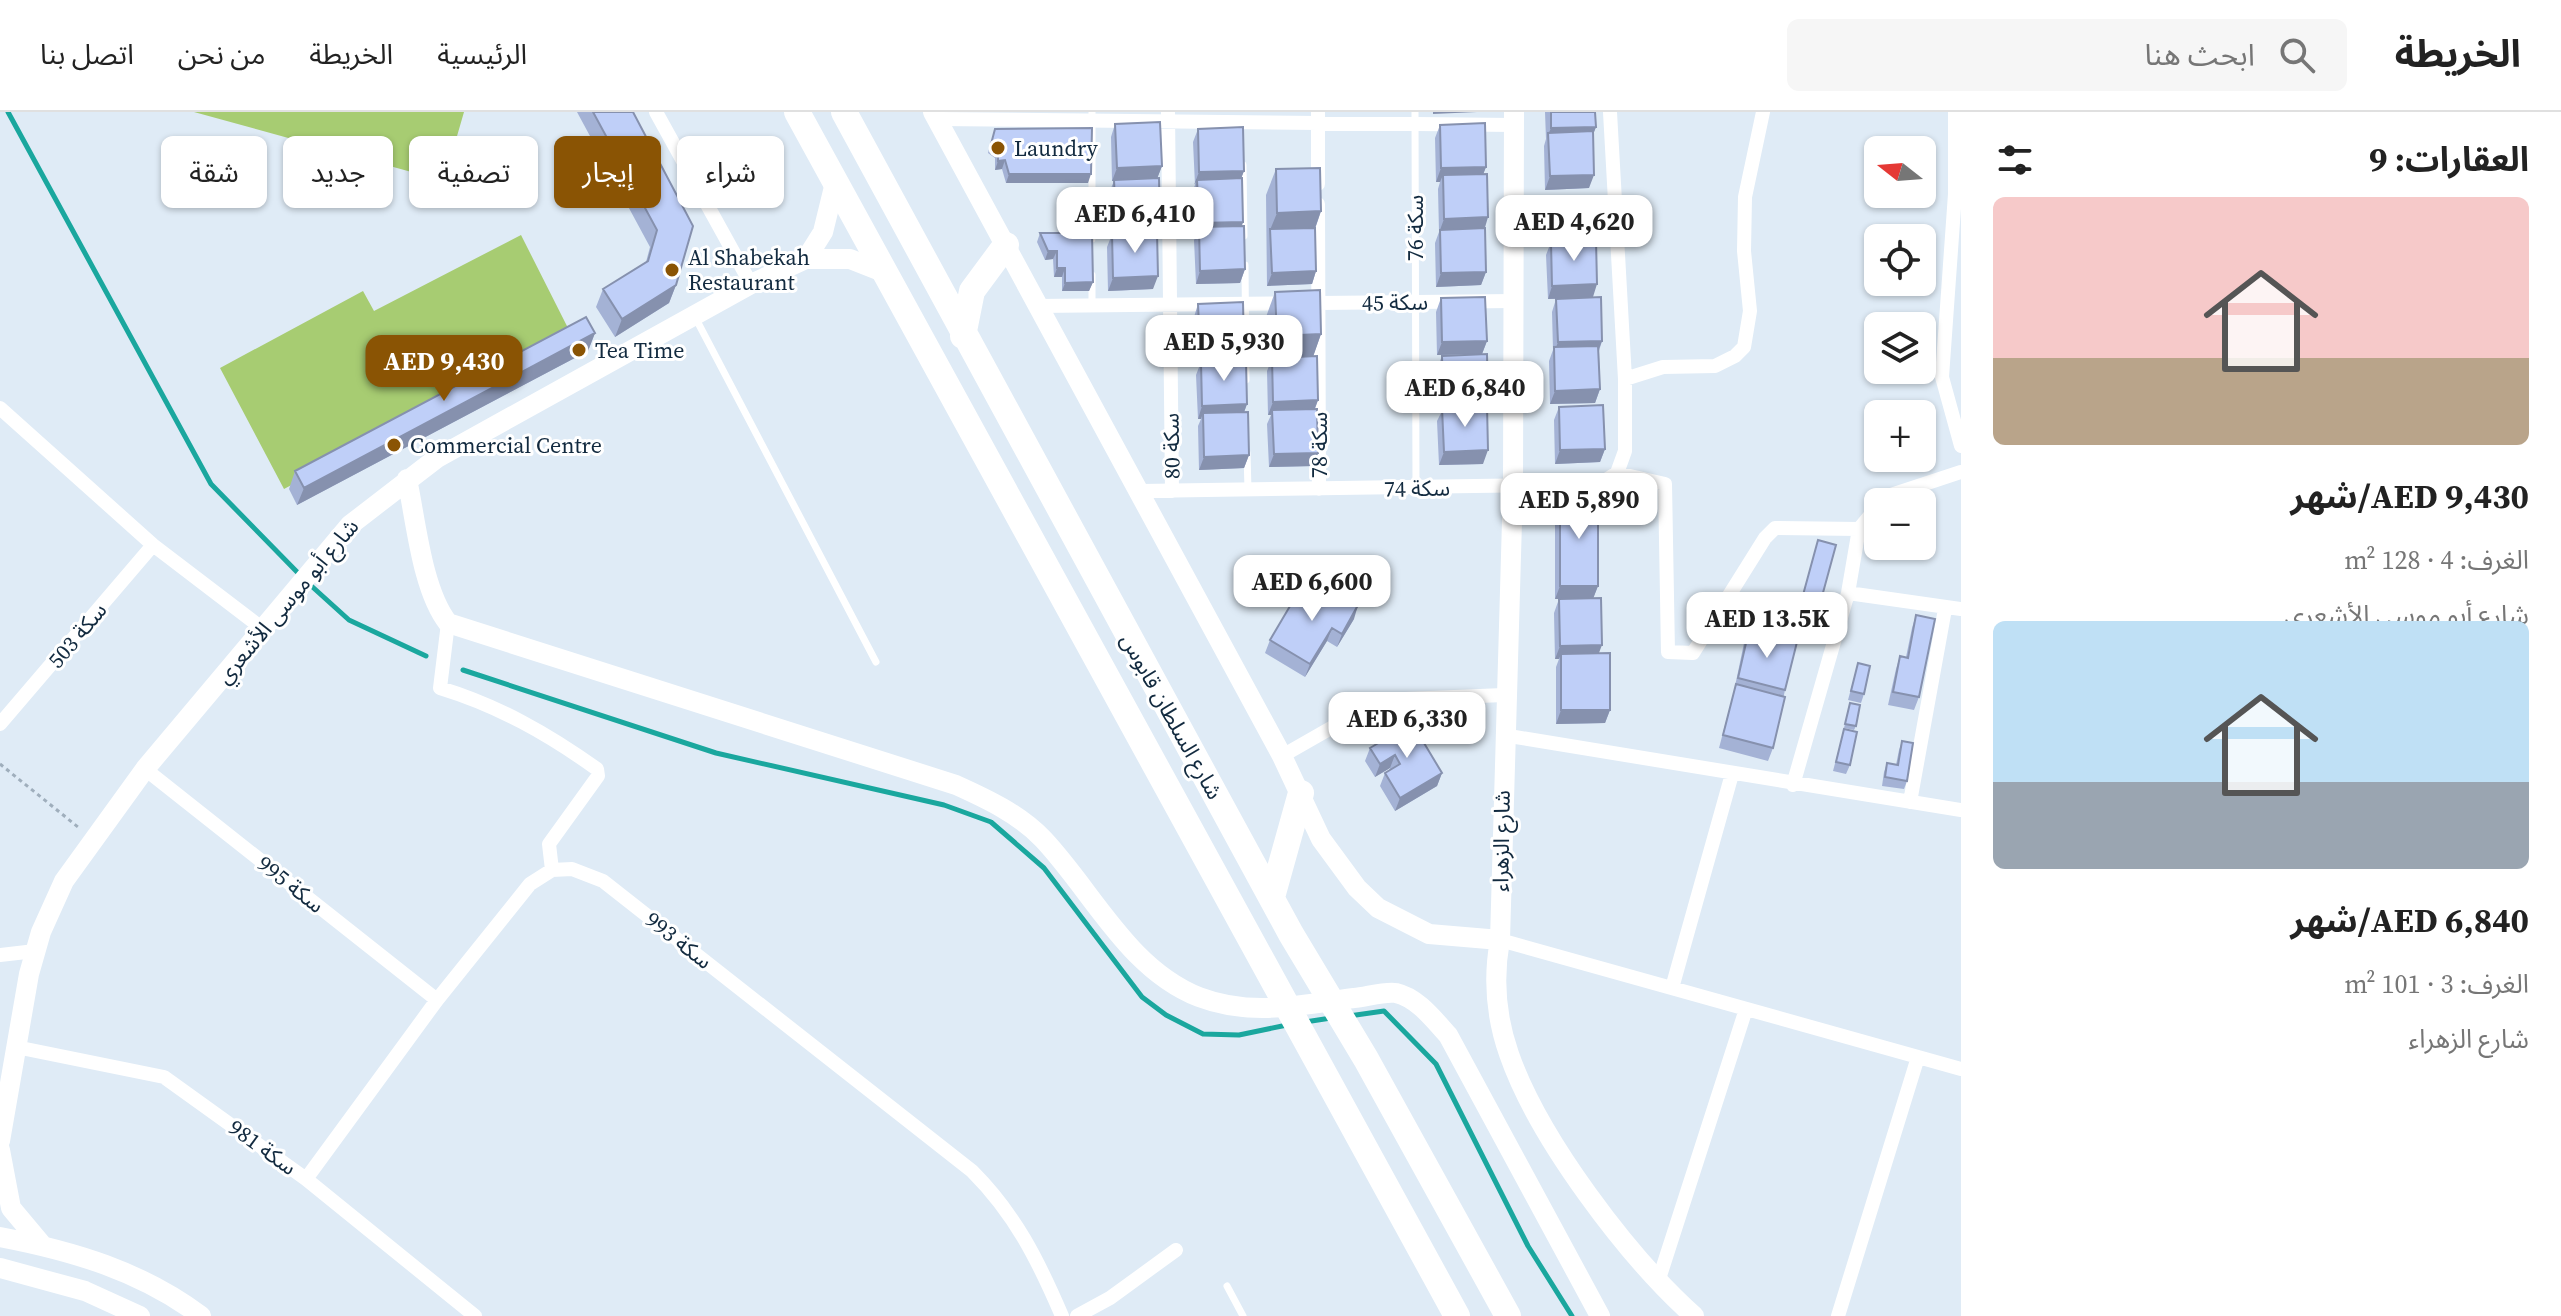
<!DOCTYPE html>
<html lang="ar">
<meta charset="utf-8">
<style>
:root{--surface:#fff;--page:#f6f6f6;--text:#222;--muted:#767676;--line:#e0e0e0;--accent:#8a5404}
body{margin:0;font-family:"Source Serif 4","Noto Sans Arabic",serif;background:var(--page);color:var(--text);direction:rtl;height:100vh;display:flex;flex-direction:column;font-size:30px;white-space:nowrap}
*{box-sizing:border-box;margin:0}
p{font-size:26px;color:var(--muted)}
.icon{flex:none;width:44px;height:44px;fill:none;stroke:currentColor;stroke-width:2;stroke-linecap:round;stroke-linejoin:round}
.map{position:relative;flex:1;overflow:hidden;direction:ltr}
.side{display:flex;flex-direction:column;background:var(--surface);width:600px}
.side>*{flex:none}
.guide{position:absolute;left:24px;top:24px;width:760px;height:72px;direction:rtl;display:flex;gap:16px}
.needle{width:52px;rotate:287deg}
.controls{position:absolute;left:1864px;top:24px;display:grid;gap:16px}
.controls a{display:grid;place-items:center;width:72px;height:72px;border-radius:12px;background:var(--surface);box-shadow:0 2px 6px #0004;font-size:40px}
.price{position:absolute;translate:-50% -68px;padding:0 18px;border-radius:16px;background:#fff;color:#222;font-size:26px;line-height:52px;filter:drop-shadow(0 2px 4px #0008)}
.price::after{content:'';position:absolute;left:50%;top:48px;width:24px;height:18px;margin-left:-12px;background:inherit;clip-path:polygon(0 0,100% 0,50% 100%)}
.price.current{background:var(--accent);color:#fff}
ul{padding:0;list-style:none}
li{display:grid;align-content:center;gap:16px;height:424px;padding:0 32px}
li span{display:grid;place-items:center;height:248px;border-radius:12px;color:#555}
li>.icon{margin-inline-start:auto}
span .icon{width:144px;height:144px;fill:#fffc;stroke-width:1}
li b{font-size:34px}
h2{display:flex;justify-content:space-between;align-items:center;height:96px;padding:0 32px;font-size:34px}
.tag{padding:0 28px;border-radius:12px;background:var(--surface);box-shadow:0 2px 6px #0004;font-size:28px;line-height:72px}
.tag.current{background:var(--accent);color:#fff}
header{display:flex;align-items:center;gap:48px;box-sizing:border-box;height:112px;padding:0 40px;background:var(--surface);border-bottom:2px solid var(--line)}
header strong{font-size:38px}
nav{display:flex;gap:44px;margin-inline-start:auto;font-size:28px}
.search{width:560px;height:72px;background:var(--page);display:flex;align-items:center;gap:20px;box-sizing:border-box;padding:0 28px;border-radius:12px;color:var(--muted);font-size:30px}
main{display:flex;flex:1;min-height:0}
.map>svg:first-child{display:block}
</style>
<header>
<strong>الخريطة</strong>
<div class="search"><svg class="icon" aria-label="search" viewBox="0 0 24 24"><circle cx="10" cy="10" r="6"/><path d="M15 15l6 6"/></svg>ابحث هنا</div>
<nav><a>الرئيسية</a><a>الخريطة</a><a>من نحن</a><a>اتصل بنا</a></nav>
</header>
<main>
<section class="side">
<h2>العقارات: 9<svg class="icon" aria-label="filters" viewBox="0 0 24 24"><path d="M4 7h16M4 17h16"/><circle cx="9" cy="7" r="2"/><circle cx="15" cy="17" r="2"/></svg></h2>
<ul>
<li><span style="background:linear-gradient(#f6c9c9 65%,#b9a48a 0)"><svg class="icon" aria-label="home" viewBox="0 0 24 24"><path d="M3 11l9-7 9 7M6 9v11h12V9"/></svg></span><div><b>AED 9,430/شهر</b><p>الغرف: 4 · 128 m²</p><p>شارع أبو موسى الأشعري</p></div></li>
<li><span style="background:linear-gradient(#bfe0f5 65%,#9aa5b1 0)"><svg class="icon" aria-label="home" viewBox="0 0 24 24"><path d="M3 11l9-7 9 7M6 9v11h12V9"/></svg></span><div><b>AED 6,840/شهر</b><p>الغرف: 3 · 101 m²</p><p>شارع الزهراء</p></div></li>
</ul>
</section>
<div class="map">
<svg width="1961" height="1204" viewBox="0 0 1961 1204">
<rect width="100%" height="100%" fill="#dfebf6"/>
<path fill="#a7cc72" d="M194,0H464L444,69Z
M521,123L572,224L284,377L220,256L363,179L374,199Z"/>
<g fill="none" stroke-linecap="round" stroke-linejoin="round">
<path stroke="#1aa79e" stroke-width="5" d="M8,0L211,372L300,463
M307,470L349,508L426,544
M463,558L716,641L944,693L991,710L1044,756L1142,885L1166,903L1203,922L1239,923L1287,913
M1349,904L1384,899L1436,952L1528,1134L1572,1204
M1305,910L1331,906"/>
<path stroke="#9faebc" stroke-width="3" stroke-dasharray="4 4" stroke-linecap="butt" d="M0,652L78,715"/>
<path stroke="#fff" stroke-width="7" d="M1415,0L1416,374
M1243,53L1244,124
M1092,127V0
M1245,153L1246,268
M1092,193V163
M695,205L876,550
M1247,341L1248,378
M1227,1174L1243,1204"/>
<path stroke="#fff" stroke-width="14" d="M656,0L751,172
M1168,0L1172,379
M1318,0V72
M1610,0L1625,267V339L1617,361
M1955,0V82L1942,265L1961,334
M937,7L1514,13
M1318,92L1319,377
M1037,194L1514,189
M1625,267L1663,255L1715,254L1735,244L1744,235L1750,199L1744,139L1745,85L1763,0
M0,296L153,433L263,517
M1141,379L1600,372L1617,361L1665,372L1668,540L1693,541L1765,426L1775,416L1859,417L1878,394
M1881,390L1885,385L1961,360
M1848,481L1961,497
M448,511L440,576C499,594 548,622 597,657L598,664L549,732L552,758
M0,612L153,433
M1503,623L1961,698
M1282,644L1380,588L1504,583
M145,657L437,888
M1793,673L1848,481L1859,417
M1910,690L1945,497
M1500,828L1961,957
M0,843L35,839
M1672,876L1732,662
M16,935L164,965L306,1067L475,1204
M306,1067L437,888L530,772L552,758L572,757L603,769L972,1059C1015,1102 1038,1148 1062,1204
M1658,1170L1746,897
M1077,1204L1110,1186L1176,1138
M1838,1204L1918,945"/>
<path stroke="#fff" stroke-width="20" d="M933,0L1282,644L1321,727L1357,776L1378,796L1429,822L1500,828
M1514,0L1513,374L1500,828C1493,866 1496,905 1509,942C1538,1026 1628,1145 1694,1204
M806,147L823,120L835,71
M407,367C416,409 422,478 448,511L956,673C987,687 1019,702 1043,727C1093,780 1128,857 1199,885C1251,905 1301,893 1354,886C1366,885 1385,879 1396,881C1418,886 1434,908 1448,923L1600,1204
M0,1029L29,862L41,820L64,769L145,657L350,413L437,346L751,172L806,147H850L883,160
M0,1038L11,1096L42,1133
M0,1125C73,1139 141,1159 201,1204
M0,1156L85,1179L140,1204"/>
<path stroke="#fff" stroke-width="26" d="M797,0L1457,1204
M844,0L1291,822L1366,947L1508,1204
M963,224L972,179L1006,133
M1272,785L1301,681"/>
</g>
<path fill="#a4b2d5" d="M577,0H633L676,173L669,191L615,225L596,195L603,177L646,150L650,135Z
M1545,0H1595L1596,15L1593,22L1589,76L1545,78L1544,34L1546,27Z
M1115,12L1162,54L1157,66L1153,177L1108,179L1107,135L1111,125L1109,81L1114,69H1112L1111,25Z
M1440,13L1486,55L1483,62L1486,160L1481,173L1436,175L1435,131L1439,120L1438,77L1440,70H1436L1435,26Z
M995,17L1088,71H1006L1002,57L995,58V46L988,41Z
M1198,17L1244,59L1241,66L1243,110L1242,114L1245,157L1240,171L1196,172L1194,128L1196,125H1194L1192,81L1195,73L1193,30Z
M1276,57L1321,99L1315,117L1316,159L1312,172L1267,174L1266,83Z
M1040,121L1093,170L1089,179H1062V165H1054L1053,147L1045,148L1037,130Z
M1551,130L1593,185L1602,229L1599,239L1600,277L1595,291L1550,292L1549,249L1553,238L1552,200L1556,187H1548L1546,143Z
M1275,180L1321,222L1313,244L1318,288L1315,297L1318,341L1314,354L1269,355L1267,312L1271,303H1268L1267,259L1271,249H1267L1266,205Z
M1441,186L1487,229L1482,242L1437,243L1436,200Z
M1198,192L1244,234L1239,247L1195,249L1194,205Z
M595,221L588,239L297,393L289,377L295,359Z
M1442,244L1485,295L1483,352L1439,353L1437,309L1441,301H1439L1437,257Z
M1201,250L1247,292L1244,300L1249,343L1244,356L1199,358L1198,314L1201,307H1198L1196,263Z
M1559,295L1605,337L1600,350L1555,352L1554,308Z
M1560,384L1598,474L1593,486L1599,541L1610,598L1605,611L1556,612V555L1559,547H1555L1554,501L1559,487H1564H1555V398Z
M1818,428V499L1815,508L1797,503Z
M1916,503L1919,585L1914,598L1888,593L1896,557L1900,544L1906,545L1912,516Z
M1354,507L1337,535L1327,529L1305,565L1265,541L1270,528Z
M1749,518L1785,578L1773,636L1768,649L1719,636L1734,579L1744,531Z
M1858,551L1864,582L1861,591L1848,588Z
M1850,591L1856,614L1854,618L1844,616Z
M1412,611L1442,661L1437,674L1395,699L1380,674L1385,661L1390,657V656L1375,665L1365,649L1370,636Z
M1844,617L1850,653L1846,662L1833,659Z
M1902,629L1907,669L1904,677L1882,674L1884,660L1887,651L1896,653L1899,638Z"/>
<path fill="#8691ae" d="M1433,0H1477L1433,2Z
M1596,15L1591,28L1548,23L1551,16Z
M1005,48L1002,57L995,58L998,49Z
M1162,54L1157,67L1112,69L1117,56Z
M1486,55L1481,68L1443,63L1440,70H1436L1441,56Z
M1244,59L1239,72L1197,68L1194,73L1199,60Z
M1009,62H1091L1088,71H1006Z
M1594,63L1589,76L1545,78L1550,64Z
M1321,99L1312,125L1270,118L1277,101Z
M1488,105L1484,119L1440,118L1444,107Z
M1160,110L1155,123L1112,122L1111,125L1116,111Z
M1243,110L1238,123L1199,115L1196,125H1194L1199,111Z
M1048,139H1057L1053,147L1045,148Z
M1057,156H1065L1062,165H1054Z
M1245,157L1240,171L1196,172L1200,159Z
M1316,159L1312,172L1267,174L1272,161Z
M1486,160L1481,173L1436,175L1441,161Z
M1158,164L1153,177L1108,179L1113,166Z
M1093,170L1089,179H1062L1065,171Z
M1597,172L1593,185L1548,187L1552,174Z
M676,173L669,191L615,225L622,207Z
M595,221L588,239L297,393L304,376Z
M1321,222L1312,248L1272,246L1271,249H1267L1277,224Z
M1487,229L1482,242L1437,243L1442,230Z
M1602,229L1597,242L1554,241L1558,230Z
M1244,234L1239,247L1195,249L1200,235Z
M1600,277L1595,291L1550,292L1555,279Z
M1488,286L1483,299L1442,296L1441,301H1439L1443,287Z
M1318,288L1313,301L1272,298L1271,303H1268L1273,290Z
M1247,292L1242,306L1203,301L1201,307H1198L1202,294Z
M1605,337L1600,350L1555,352L1560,338Z
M1488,338L1483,352L1439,353L1444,340Z
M1318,341L1314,354L1269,355L1274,342Z
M1249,343L1244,356L1199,358L1204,345Z
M1560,474H1598L1593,487H1555Z
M1358,493L1354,507L1337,535L1342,522Z
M1332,516L1327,529L1305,565L1310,552Z
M1602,533L1597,546L1561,542L1559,547H1555L1560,534Z
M1561,598H1610L1605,611L1556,612Z
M1395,643L1390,656L1375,665L1380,652Z
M1442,661L1437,674L1395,699L1400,686Z"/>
<path fill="#bfcff8" stroke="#8691ae" stroke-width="2" d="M593,0H633L693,114L676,173L622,207L603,177L648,149L657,118Z
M1551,0H1595L1596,15L1551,16Z
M1160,10L1162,54L1117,56L1115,12Z
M1485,11L1486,55L1441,56L1440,13Z
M1243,15L1244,59L1199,60L1198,17Z
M1092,16L1091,62H1009L1005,48L998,49V37L991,32L995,17Z
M1593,19L1594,63L1550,64L1548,21Z
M1320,56L1321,99L1277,101L1276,57Z
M1487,62L1488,105L1444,107L1443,63Z
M1159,66L1160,110L1116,111L1114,68Z
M1242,66L1243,110L1199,111L1197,68Z
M1244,114L1245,157L1200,159L1199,115Z
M1315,116L1316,159L1272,161L1270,117Z
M1485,116L1486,160L1441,161L1440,118Z
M1157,120L1158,164L1113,166L1112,122Z
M1040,121H1092L1093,170L1065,171V156H1057V139H1048Z
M1596,128L1597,172L1552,174L1551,130Z
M1320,178L1321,222L1277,224L1275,180Z
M1485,185L1487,229L1442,230L1441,186Z
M1601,185L1602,229L1558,230L1556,187Z
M1243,190L1244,234L1200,235L1198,192Z
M586,205L595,221L304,376L295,359Z
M1598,234L1600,277L1555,279L1554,235Z
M1487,242L1488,286L1443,287L1442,244Z
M1317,244L1318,288L1273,290L1272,246Z
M1246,249L1247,292L1202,294L1201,250Z
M1603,293L1605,337L1560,338L1559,295Z
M1487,294L1488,338L1444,340L1442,296Z
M1317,297L1318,341L1274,342L1272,298Z
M1248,300L1249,343L1204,345L1203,301Z
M1560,384H1598V474H1560Z
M1818,428L1836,433L1818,499L1800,494Z
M1303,472L1335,491L1340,482L1358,493L1342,522L1332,516L1310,552L1270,528Z
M1601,486L1602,533L1560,534L1559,487Z
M1916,503L1935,507L1919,585L1893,580L1900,544L1908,546Z
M1749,518L1797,530L1785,578L1738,566Z
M1610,541V598H1561V542Z
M1858,551L1870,554L1864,582L1851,579Z
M1736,572L1785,585L1773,636L1723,623Z
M1850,591L1860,593L1856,614L1845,612Z
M1412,611L1442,661L1400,686L1385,661L1400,652L1395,643L1380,652L1370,636Z
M1844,617L1857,620L1850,653L1836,650Z
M1902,629L1913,631L1907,669L1885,665L1887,651L1898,653Z"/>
<g fill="#8a5404" stroke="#fff" stroke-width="3">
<circle cx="998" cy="36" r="8"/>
<circle cx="672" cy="158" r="8"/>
<circle cx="579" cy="238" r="8"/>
<circle cx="394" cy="333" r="8"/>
</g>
<g text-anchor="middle" stroke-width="6" stroke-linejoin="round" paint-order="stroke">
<g font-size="22" fill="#122a3f" stroke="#fff" text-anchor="start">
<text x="1014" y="44">Laundry</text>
<text x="688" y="153">Al Shabekah<tspan x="688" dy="25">Restaurant</tspan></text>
<text x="595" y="246">Tea Time</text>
<text x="410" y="341">Commercial Centre</text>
</g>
<g font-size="22" fill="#122a3f" stroke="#fff">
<text transform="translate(1415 116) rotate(-90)" y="8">سكة 76</text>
<text transform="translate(1395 190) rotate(-1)" y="8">سكة 45</text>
<text transform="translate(1319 333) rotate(-90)" y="8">سكة 78</text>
<text transform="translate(1171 334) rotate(-91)" y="8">سكة 80</text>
<text transform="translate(1417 376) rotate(-1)" y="8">سكة 74</text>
<text transform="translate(287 489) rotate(-50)" y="8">شارع أبو موسى الأشعري</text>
<text transform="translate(77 523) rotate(-50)" y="8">سكة 503</text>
<text transform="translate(1172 604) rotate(61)" y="8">شارع السلطان قابوس</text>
<text transform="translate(1501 729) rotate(-89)" y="8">شارع الزهراء</text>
<text transform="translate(291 772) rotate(38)" y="8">سكة 995</text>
<text transform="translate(679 828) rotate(38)" y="8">سكة 993</text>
<text transform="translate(263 1035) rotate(36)" y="8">سكة 981</text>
</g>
</g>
</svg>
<div class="controls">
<a><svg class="needle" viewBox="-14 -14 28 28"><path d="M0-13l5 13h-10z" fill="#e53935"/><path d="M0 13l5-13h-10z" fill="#767676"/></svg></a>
<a><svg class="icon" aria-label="locate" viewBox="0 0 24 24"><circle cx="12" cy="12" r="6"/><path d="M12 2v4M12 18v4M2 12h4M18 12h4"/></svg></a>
<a><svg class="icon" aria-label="layers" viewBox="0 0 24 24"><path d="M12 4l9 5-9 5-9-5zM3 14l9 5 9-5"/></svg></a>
<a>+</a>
<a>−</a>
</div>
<b class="price" style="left:1135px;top:143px">AED 6,410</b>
<b class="price" style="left:1574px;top:151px">AED 4,620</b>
<b class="price" style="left:1224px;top:271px">AED 5,930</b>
<b class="price current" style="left:444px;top:291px">AED 9,430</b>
<b class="price" style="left:1465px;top:317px">AED 6,840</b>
<b class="price" style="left:1579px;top:429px">AED 5,890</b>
<b class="price" style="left:1312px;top:511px">AED 6,600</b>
<b class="price" style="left:1767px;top:548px">AED 13.5K</b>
<b class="price" style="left:1407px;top:648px">AED 6,330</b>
<div class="guide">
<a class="tag">شراء</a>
<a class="tag current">إيجار</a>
<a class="tag">تصفية</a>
<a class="tag">جديد</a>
<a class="tag">شقة</a>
</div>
</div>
</main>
